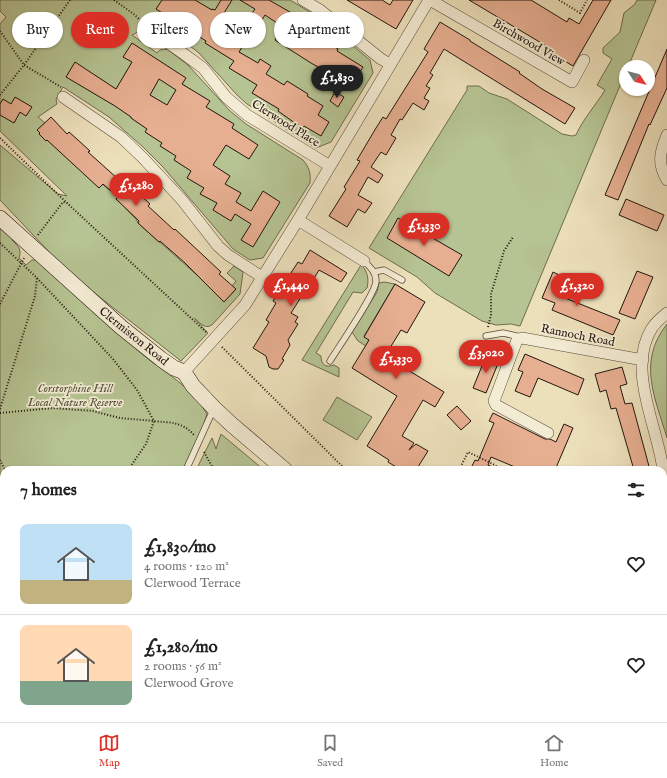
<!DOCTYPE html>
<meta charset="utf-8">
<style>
:root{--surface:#fff;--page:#f6f6f6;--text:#222;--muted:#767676;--line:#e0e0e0;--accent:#d93025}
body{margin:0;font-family:"IM FELL English",serif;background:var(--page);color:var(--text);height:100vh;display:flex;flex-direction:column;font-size:15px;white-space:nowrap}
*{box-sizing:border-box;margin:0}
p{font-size:13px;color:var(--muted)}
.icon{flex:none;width:22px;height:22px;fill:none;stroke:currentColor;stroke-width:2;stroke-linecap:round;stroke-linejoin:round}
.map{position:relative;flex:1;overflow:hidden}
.drawer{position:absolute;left:0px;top:466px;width:667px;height:256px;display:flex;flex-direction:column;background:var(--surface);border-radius:12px 12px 0 0;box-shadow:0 1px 3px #0004}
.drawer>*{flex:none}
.banner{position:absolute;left:12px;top:12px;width:400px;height:36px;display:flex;gap:8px}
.needle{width:26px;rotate:126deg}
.buttons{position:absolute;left:619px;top:60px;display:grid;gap:8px}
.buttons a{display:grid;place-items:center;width:36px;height:36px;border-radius:50%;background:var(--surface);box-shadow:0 1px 3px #0004;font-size:20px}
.price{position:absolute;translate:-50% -34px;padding:0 9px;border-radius:14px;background:var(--accent);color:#fff;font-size:13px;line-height:26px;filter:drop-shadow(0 1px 2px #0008)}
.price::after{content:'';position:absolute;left:50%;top:24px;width:12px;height:9px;margin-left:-6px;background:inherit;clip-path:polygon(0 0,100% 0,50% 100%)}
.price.active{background:#222;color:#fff}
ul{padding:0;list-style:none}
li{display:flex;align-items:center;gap:12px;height:100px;padding:0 20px}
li+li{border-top:1px solid var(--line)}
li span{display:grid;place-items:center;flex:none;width:112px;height:80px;border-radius:8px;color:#555}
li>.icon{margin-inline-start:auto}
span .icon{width:48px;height:48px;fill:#fffc;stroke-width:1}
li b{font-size:17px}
h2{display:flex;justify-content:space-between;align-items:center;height:48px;padding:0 20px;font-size:17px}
.tag{padding:0 14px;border-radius:18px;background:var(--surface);box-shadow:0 1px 3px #0004;font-size:14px;line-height:36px}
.tag.active{background:var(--accent);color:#fff}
.dock{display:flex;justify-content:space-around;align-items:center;height:56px;border-top:1px solid var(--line);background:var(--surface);font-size:11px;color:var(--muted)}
.dock a{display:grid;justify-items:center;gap:2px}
.dock .active{color:var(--accent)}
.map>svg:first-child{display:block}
</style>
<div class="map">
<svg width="667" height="722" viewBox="0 0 667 722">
<rect width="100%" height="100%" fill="#ece0bb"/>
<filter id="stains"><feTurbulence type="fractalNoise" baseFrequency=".005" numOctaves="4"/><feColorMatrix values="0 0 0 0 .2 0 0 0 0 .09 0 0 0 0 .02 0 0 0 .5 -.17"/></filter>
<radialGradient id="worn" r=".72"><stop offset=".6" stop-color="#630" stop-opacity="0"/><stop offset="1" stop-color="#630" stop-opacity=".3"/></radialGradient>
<path fill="#b6c392" stroke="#6c6c50" d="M0,0H290L318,17L370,60L373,73L331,142L316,148L247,104L237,95L199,53L186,43L147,18L142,30L132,35L157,53L160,50L167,49L188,65L230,111L246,124L303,160C309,167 311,173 310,183L263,258L250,260L233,249L163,167L143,147L109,117L63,87L56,99L57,104L38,117L45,123L38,130L40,133L64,155L102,184L118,197L127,210L136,219L138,223L159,242L161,243L208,285L224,302L236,289L232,286L236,281L227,273L234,266L243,272L240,294L212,325C204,330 200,322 194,318L208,333L181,361L69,273L0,200V145L58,194L67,196L0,131V24L6,17L0,11Z
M637,0H656L628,67H626V71L520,326L511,324L496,325L482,321L435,293L417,277L369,248L467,90V86H479L489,93L507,99L562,134L572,136L576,135C583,119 596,105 605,90L597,85L612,59L603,53V48L620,32L624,13L635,4Z
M0,225L14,237L12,240C18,246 22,249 19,258L26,265L32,260H36C71,291 105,323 141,353C164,373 192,386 207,414L199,439L186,470H4V718H41L46,722H0Z
M361,265C368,271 369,280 367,288L362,293L353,292L316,353L321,356C321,365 326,368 334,365L339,368V377L302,360Z
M384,282L395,284L364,336L369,340L366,346L358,341L352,332L377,292L379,283Z
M667,324V438C655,397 637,362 667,324Z
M337,397L372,417L357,440L323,420Z
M221,434L264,470H196L212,438L216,449Z
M667,608L666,695L667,708L663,705V620Z
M363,718H576L583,722H367Z"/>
<path fill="#e7af91" stroke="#23140d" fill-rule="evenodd" d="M162,0H195L212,10V9L215,10L221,0H232L216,26L244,44L239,52L258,63L260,59L271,66L266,74L284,85L287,81L308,94L307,96L323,106L318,115L329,122L321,136L304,126L303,128L292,121L278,111L279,109L252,93L257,85L229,68L234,61L205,43L206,41L156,9Z
M240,0H269L309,23L307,26L324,36L322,39L338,49L337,51L363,67L355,80L346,75L343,81L311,63L275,40L283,27L265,15L257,28L246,22L255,9Z
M347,0H382L390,5L393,0H413L396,29Z
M469,0H531L567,22L569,18L579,24L593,0H611L573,66L546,50L548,47Z
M440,22L470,40V41L520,72L519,73L542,89L575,108L565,124L444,49L430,73L433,75L426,86L430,88L424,98L429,101L424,110L413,103L402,120L400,119L391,135L396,138L386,155L381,152L371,167L383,175L378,183L368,177L358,195L372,203L365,213L358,209L347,227L329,216L346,189L344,187L360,161L357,160L376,128L383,117L386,119L428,52L424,49Z
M132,43L186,78L182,84L210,101L206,107L234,124L232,128L258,145L249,159L226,145L213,165L230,176L225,184L241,193L236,202L251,211L263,191L280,202L253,247L241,240L251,224L235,214L231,221L213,210L217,203L200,194L204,188L187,178L191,171L174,160L176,156L160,146L162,143L145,132L147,129L131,118V117L115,106L66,77L75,62L116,89L132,62L123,57ZM159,79L176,90L167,105L150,95Z
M667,49V88L650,125L649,124L618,200L605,195Z
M335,92L344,97L338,107L330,101Z
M15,97L32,107L26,116L20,112L14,123L0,115V104L3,99L11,104Z
M51,117L67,134L69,132L78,140L90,151L88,152L118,179L121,176L138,192V193L150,204L148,206L174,230L175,229L221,272L219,274L236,289L224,302L185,263L160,241L159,242L138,223L139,221L116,199L118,197L103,184L99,188L47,140L46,141L39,134L40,133L37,130Z
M626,199L664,215L657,231L619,215Z
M398,218L462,255L449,276L387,238Z
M310,250L347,273L341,282L319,270L304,295L303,294L291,313L298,317L295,322L298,324L288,340L290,345L282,359L284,360L278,369H273L269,367L266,356L253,348L269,322L266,320L276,303L273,301L298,262L302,264Z
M637,271L653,277L635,319L619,313Z
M553,272L567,279L560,296L620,320L613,335L552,310L555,303L542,298Z
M395,284L425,302L407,333L401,330L385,356L444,392L435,407L423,400L402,436L414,443L409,450L416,444L428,451L416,470H401L388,462L389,460L367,446L397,396L352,368L369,340L364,337Z
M525,354L584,379L578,395L538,378L530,397L515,391L523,372L518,370Z
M486,356L499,361L486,393L473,388Z
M622,367L627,384L620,386L625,404L632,403L650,470H634L616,408L611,409L606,390L600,392L595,374Z
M457,406L471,421L461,430L447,415Z
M493,413L545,439H550L556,442L564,424L573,428L555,470H522L491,457L488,465L499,470H470L475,460L478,461L494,423L489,421Z"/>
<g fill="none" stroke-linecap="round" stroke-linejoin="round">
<g stroke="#554738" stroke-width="7">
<path id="lane" d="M374,272L384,270L402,280
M486,336L503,333L521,337
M330,361C338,348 376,293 376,281C376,272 370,267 364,261
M186,470L214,408"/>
</g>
<g stroke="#554738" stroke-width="12">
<path id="street" d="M303,0L320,10L381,59L390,64
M430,0L572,82L584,60
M150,30L184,54L203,68L226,97L247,115L330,166
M63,97L121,137L143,158L182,200L218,246L228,255L262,277
M667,135C660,152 657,163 667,180
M298,220L364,261
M184,372L245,305L298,220L429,0
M548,433L496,405L494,401L517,340L522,338L643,360
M663,470C658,427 626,369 652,328C656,322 662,317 667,313
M663,473L667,525
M663,588L667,566V552"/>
</g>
<g stroke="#23140d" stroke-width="16">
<path id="secondary" d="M0,218L121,327L161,359L174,368L184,372L193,386L214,408L231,424L285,470
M613,718L620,722"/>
</g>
<path stroke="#23140d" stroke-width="2" stroke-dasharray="1 2" stroke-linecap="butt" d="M114,0L135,15L143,23
M559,0L580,13L587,0
M0,31L24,65L61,87
M0,95L24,65L70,0
M0,138L68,204L206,332
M38,235L63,202L67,203
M0,243L37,278L113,359L137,390L154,421C171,423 181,421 194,435
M0,304L24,258
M488,327L491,315V294L504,251L513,237
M222,347L346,470
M0,409L35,296L37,278
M0,413L53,408L93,411L120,418L154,421L146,444L128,470
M204,452L214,470
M0,460L5,470
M459,470L468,452L495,465L499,470
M0,549L4,550
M0,560L4,557
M0,603L4,594
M0,611L4,613
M0,653L2,661L4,665
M4,706L1,713L4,717
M663,709L667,712
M4,718L7,722
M412,718V722
M500,718L504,722
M537,718L543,722
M412,720L422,722
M489,722L491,718"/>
<use href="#lane" stroke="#f3ebd3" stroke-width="5.5"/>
<use href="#street" stroke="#f3ebd3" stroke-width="11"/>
<use href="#secondary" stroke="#f3ebd3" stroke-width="15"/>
</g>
<g text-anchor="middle" stroke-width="3.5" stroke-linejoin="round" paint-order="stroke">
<g font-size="12" fill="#23140d" stroke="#f3ebd3">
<text transform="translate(529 42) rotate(30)" y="4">Birchwood View</text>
<text transform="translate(286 123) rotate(32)" y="4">Clerwood Place</text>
<text transform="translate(578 335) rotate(11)" y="4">Rannoch Road</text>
<text transform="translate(134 336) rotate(39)" y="4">Clermiston Road</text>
</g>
<g font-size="12" font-style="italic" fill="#56513c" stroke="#f3ebd3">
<text x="75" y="392">Corstorphine Hill<tspan x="75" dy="14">Local Nature Reserve</tspan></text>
</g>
</g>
<rect width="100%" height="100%" filter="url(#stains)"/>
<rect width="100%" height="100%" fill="url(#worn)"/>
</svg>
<div class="buttons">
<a><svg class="needle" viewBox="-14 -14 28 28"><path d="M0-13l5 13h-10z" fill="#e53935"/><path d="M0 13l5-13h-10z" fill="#767676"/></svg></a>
</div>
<b class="price active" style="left:337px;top:99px">£1,830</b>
<b class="price" style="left:136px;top:207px">£1,280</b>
<b class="price" style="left:424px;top:247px">£1,330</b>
<b class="price" style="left:291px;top:307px">£1,440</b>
<b class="price" style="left:577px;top:307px">£1,320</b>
<b class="price" style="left:486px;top:374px">£3,020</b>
<b class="price" style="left:396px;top:380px">£1,330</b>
<div class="banner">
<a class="tag">Buy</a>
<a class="tag active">Rent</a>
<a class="tag">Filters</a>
<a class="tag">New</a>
<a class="tag">Apartment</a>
</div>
<section class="drawer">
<h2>7 homes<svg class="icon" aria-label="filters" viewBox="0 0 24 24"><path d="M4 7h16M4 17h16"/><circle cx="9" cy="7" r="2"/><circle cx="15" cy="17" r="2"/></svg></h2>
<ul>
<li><span style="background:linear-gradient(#bfe0f5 70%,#c2b280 0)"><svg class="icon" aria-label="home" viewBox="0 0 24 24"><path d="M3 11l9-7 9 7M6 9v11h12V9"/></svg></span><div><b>£1,830/mo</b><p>4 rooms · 120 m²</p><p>Clerwood Terrace</p></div><svg class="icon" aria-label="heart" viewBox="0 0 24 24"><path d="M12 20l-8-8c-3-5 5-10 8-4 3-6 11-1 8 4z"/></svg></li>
<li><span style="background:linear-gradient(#ffd9b3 70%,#7fa58c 0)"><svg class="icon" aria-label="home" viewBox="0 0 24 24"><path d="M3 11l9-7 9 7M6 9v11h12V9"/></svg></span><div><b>£1,280/mo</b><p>2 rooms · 56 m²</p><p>Clerwood Grove</p></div><svg class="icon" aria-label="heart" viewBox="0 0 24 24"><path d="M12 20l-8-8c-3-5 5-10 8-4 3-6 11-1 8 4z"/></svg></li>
</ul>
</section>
</div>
<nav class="dock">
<a class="active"><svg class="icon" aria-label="map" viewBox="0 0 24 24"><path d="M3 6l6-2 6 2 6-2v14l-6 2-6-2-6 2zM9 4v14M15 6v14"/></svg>Map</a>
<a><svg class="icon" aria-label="saved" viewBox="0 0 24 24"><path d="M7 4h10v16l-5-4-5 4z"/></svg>Saved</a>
<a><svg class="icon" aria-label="home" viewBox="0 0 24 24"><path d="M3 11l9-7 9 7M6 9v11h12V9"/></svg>Home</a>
</nav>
